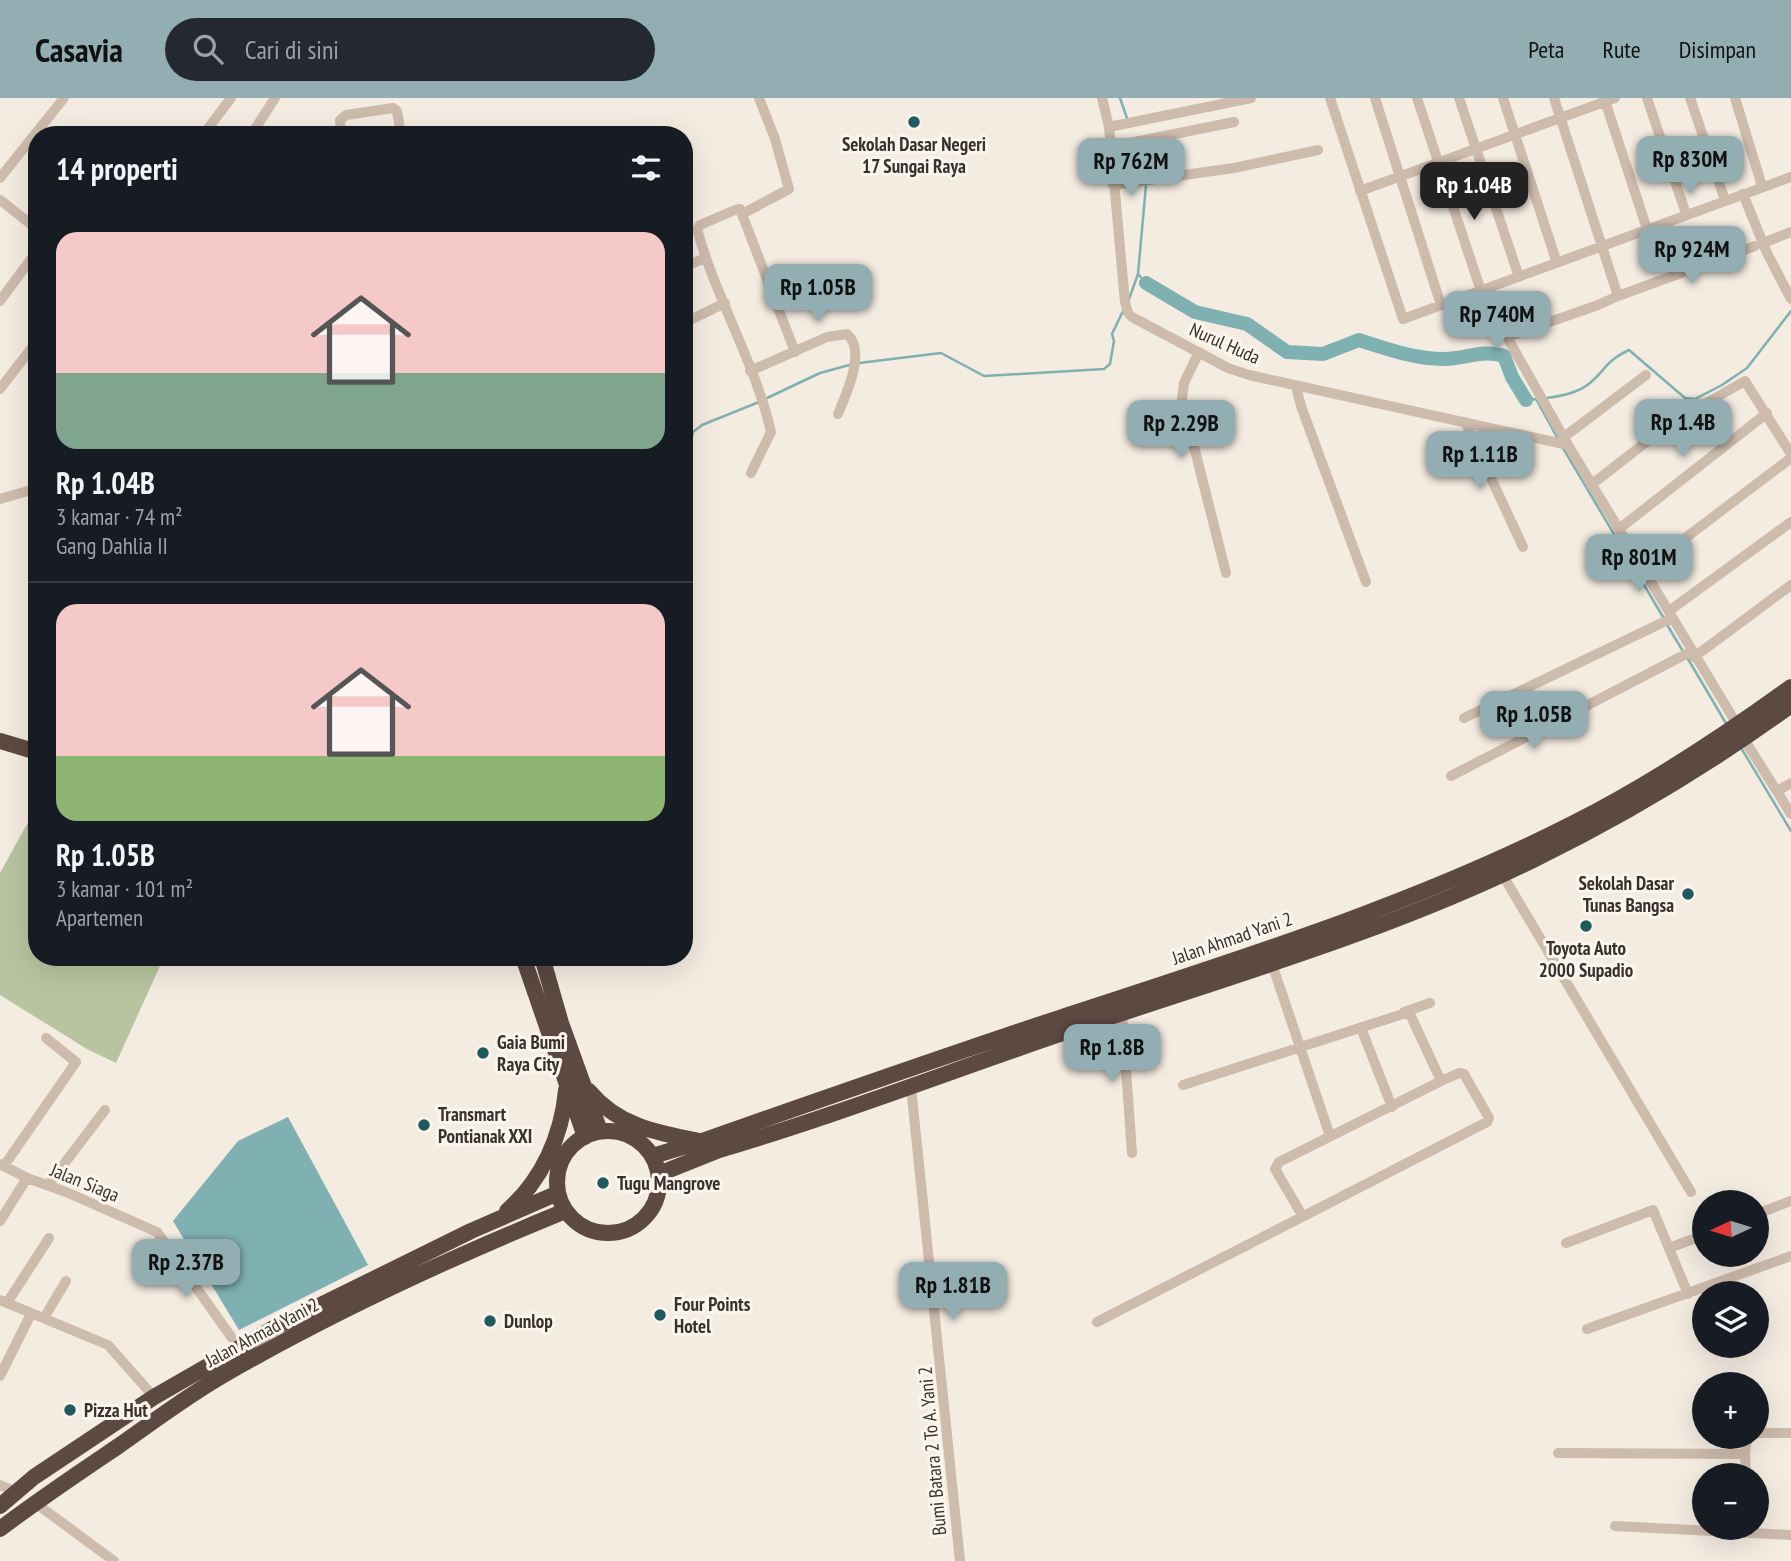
<!DOCTYPE html>
<html lang="id">
<meta charset="utf-8">
<style>
:root{--surface:#171b24;--page:#242831;--text:#f1f3f6;--muted:#9ea1a6;--line:#363941;--accent:#92aeb2}
body{margin:0;font-family:"PT Sans Narrow",sans-serif;background:var(--page);color:var(--text);height:100vh;display:flex;flex-direction:column;font-size:26px;white-space:nowrap}
*{box-sizing:border-box;margin:0}
p{font-size:23px;color:var(--muted)}
.icon{flex:none;width:38px;height:38px;fill:none;stroke:currentColor;stroke-width:2;stroke-linecap:round;stroke-linejoin:round}
.map{position:relative;flex:1;overflow:hidden}
.panel{position:absolute;left:28px;top:28px;width:665px;height:840px;display:flex;flex-direction:column;background:var(--surface);border-radius:28px;box-shadow:0 7px 28px #0002}
.panel>*{flex:none}
.needle{width:46px;rotate:266deg}
.fabs{position:absolute;left:1692px;top:1092px;display:grid;gap:14px}
.fabs a{display:grid;place-items:center;width:77px;height:77px;border-radius:50%;background:var(--surface);box-shadow:0 7px 28px #0002;font-size:35px}
.price{position:absolute;translate:-50% -60px;padding:0 16px;border-radius:14px;background:var(--accent);color:#111;font-size:23px;line-height:46px;filter:drop-shadow(0 2px 4px #0008)}
.price::after{content:'';position:absolute;left:50%;top:42px;width:21px;height:16px;margin-left:-10px;background:inherit;clip-path:polygon(0 0,100% 0,50% 100%)}
.price.on{background:#222;color:#fff}
ul{padding:0;list-style:none}
li{display:grid;align-content:center;gap:14px;height:371px;padding:0 28px}
li+li{border-top:2px solid var(--line)}
li span{display:grid;place-items:center;height:217px;border-radius:21px;color:#555}
li>.icon{margin-inline-start:auto}
span .icon{width:126px;height:126px;fill:#fffc;stroke-width:1}
li b{font-size:30px}
h2{display:flex;justify-content:space-between;align-items:center;height:84px;padding:0 28px;font-size:30px}
header{display:flex;align-items:center;gap:42px;box-sizing:border-box;height:98px;padding:0 35px;background:var(--accent);color:#111}
header strong{font-size:33px}
nav{display:flex;gap:38px;margin-inline-start:auto;font-size:24px}
.search{width:490px;height:63px;background:var(--page);display:flex;align-items:center;gap:18px;box-sizing:border-box;padding:0 24px;border-radius:38px;color:var(--muted);font-size:26px}
.map>svg:first-child{display:block}
</style>
<header>
<strong>Casavia</strong>
<div class="search"><svg class="icon" aria-label="search" viewBox="0 0 24 24"><circle cx="10" cy="10" r="6"/><path d="M15 15l6 6"/></svg>Cari di sini</div>
<nav><a>Peta</a><a>Rute</a><a>Disimpan</a></nav>
</header>
<div class="map">
<svg width="1791" height="1463" viewBox="0 0 1791 1463">
<rect width="100%" height="100%" fill="#f4ebe1"/>
<path fill="#b8c4a0" d="M37,708V859H164L116,965L87,951L0,897V775Z"/>
<path fill="#7fb0b2" d="M288,1019L368,1167L239,1232L173,1123L238,1043Z"/>
<g fill="none" stroke-linecap="round" stroke-linejoin="round">
<path stroke="#7fb0b2" stroke-width="2.5" d="M1120,0L1128,23
M1136,46L1144,80
M1146,185L1138,176L1146,87
M1129,201L1138,176
M859,265L941,255L984,278L1104,271L1110,266L1114,243L1112,236L1123,213
M1547,300C1561,298 1578,295 1590,285C1607,271 1604,264 1629,252L1685,300L1695,301L1722,287L1747,270L1791,213
M765,301L820,275L853,266
M1536,301L1558,341
M1526,302L1537,301
M1563,350L1663,519
M684,355L689,353L693,334L702,327L759,304
M31,467L37,469
M1666,525L1684,555
M1688,561L1727,627
M1740,648L1791,733"/>
<path stroke="#7fb0b2" stroke-width="14" d="M1146,185L1195,214L1247,226L1287,254L1323,256L1359,242C1387,251 1414,261 1444,261C1465,261 1483,251 1504,258L1512,279L1526,302"/>
<path stroke="#cdbbac" stroke-width="10" d="M1102,0L1109,29L1125,204L1128,215L1132,219L1228,270L1249,277L1568,347
M1330,0L1403,221L1791,79
M1375,0L1441,207
M1417,0L1481,193L1568,347L1738,628
M1459,0L1519,179
M1503,0L1557,165
M1604,0L1647,131
M1647,0L1686,116
M1690,0L1725,102
M1735,0L1762,88
M1109,29L1251,0
M203,37L231,0
M251,37L275,0
M341,37L340,22L346,17L393,10L397,13L401,37
M1110,49L1234,24
M0,80L64,0
M1113,87L1234,70L1318,52
M1360,93L1615,0
M1743,96L1767,155L1791,201
M0,102L37,131
M742,116L789,91L775,41L759,0
M1763,145L1791,134
M684,169L705,160
M1618,198L1755,148
M0,203L37,153
M684,225L725,205
M1507,239L1598,207L1618,198L1554,0
M1199,254L1184,285L1182,301L1226,475
M750,273L827,239L847,236C867,253 846,296 838,316
M1296,289L1301,308L1366,484
M0,291L37,243
M1465,324L1523,449
M1564,339L1646,277
M751,375L771,334C755,264 716,201 697,131L700,127L735,112L740,111L795,254
M1591,387L1668,327L1745,283L1791,356
M0,401L35,391L37,394
M1619,431L1767,315
M1643,472L1791,360
M1669,513L1791,424
M1694,559L1791,487
M1464,620L1672,520
M1744,641L1791,716
M1451,678L1690,554
M1777,693L1791,685
M1502,776L1691,1094
M1272,866L1330,1038
M1404,914L1430,905
M1122,915L1132,1055
M1361,930L1392,1009
M1183,987L1409,914L1441,983
M911,989L960,1463
M0,1066L27,1080L66,1094L157,1134L239,1250
M4,1068L76,964L46,940
M48,1087L105,1012
M1757,1116L1791,1103
M0,1123L27,1080
M1566,1145L1653,1112L1688,1196
M1669,1150L1704,1137
M0,1202L108,1247L154,1299
M7,1205L49,1140
M44,1220L66,1183
M1097,1224L1487,1024L1489,1020L1464,976L1459,975L1441,983L1279,1064L1275,1071L1302,1117
M1587,1231L1791,1158
M0,1278L31,1216
M1757,1335H1791
M1558,1355L1745,1356L1747,1339
M1745,1356L1746,1376
M0,1387L17,1394
M34,1404L114,1463
M1615,1428L1791,1437"/>
<path stroke="#5c4a42" stroke-width="16" d="M0,643L37,654
M523,859L585,1039
M542,859L561,925L600,1033
M589,993C618,1028 657,1035 699,1043
M557 1084a51 51 0 1 1 102 0a51 51 0 1 1-102 0Z
M653,1058L702,1043C822,1001 941,959 1062,919C1235,862 1411,808 1574,725C1651,686 1722,639 1791,589
M659,1076L719,1052C835,1018 948,974 1063,935C1220,881 1385,835 1535,761C1625,717 1710,666 1791,607
M507,1113C542,1082 562,1038 566,992
M0,1408L34,1379L154,1299L272,1231L471,1133L558,1095
M0,1431C38,1402 77,1376 117,1349C153,1324 188,1297 227,1275C335,1213 450,1160 565,1113"/>
</g>
<g fill="#1f5a5e" stroke="#fbf5ee" stroke-width="2.5">
<circle cx="914" cy="24" r="7"/>
<circle cx="1688" cy="796" r="7"/>
<circle cx="1586" cy="828" r="7"/>
<circle cx="483" cy="955" r="7"/>
<circle cx="424" cy="1027" r="7"/>
<circle cx="603" cy="1085" r="7"/>
<circle cx="660" cy="1217" r="7"/>
<circle cx="490" cy="1223" r="7"/>
<circle cx="70" cy="1312" r="7"/>
</g>
<g text-anchor="middle" stroke-width="6" stroke-linejoin="round" paint-order="stroke">
<g font-size="19" font-weight="bold" fill="#3b302b" stroke="#fbf5ee" text-anchor="start">
<text x="914" y="53" text-anchor="middle">Sekolah Dasar Negeri<tspan x="914" dy="22">17 Sungai Raya</tspan></text>
<text x="1674" y="792" text-anchor="end">Sekolah Dasar<tspan x="1674" dy="22">Tunas Bangsa</tspan></text>
<text x="1586" y="857" text-anchor="middle">Toyota Auto<tspan x="1586" dy="22">2000 Supadio</tspan></text>
<text x="497" y="951">Gaia Bumi<tspan x="497" dy="22">Raya City</tspan></text>
<text x="438" y="1023">Transmart<tspan x="438" dy="22">Pontianak XXI</tspan></text>
<text x="617" y="1092">Tugu Mangrove</text>
<text x="674" y="1213">Four Points<tspan x="674" dy="22">Hotel</tspan></text>
<text x="504" y="1230">Dunlop</text>
<text x="84" y="1319">Pizza Hut</text>
</g>
<g font-size="19" fill="#3b302b" stroke="#fbf5ee">
<text transform="translate(1225 245) rotate(24)" y="7">Nurul Huda</text>
<text transform="translate(1232 840) rotate(-19)" y="7">Jalan Ahmad Yani 2</text>
<text transform="translate(85 1084) rotate(22)" y="7">Jalan Siaga</text>
<text transform="translate(262 1234) rotate(-28)" y="7">Jalan Ahmad Yani 2</text>
<text transform="translate(932 1353) rotate(-95)" y="7">Bumi Batara 2 To A. Yani 2</text>
</g>
</g>
</svg>
<div class="fabs">
<a><svg class="needle" viewBox="-14 -14 28 28"><path d="M0-13l5 13h-10z" fill="#e53935"/><path d="M0 13l5-13h-10z" fill="#9ea1a6"/></svg></a>
<a><svg class="icon" aria-label="layers" viewBox="0 0 24 24"><path d="M12 4l9 5-9 5-9-5zM3 14l9 5 9-5"/></svg></a>
<a>+</a>
<a>−</a>
</div>
<b class="price" style="left:1690px;top:98px">Rp 830M</b>
<b class="price" style="left:1131px;top:100px">Rp 762M</b>
<b class="price on" style="left:1474px;top:124px">Rp 1.04B</b>
<b class="price" style="left:1692px;top:188px">Rp 924M</b>
<b class="price" style="left:818px;top:226px">Rp 1.05B</b>
<b class="price" style="left:1497px;top:253px">Rp 740M</b>
<b class="price" style="left:1683px;top:361px">Rp 1.4B</b>
<b class="price" style="left:1181px;top:362px">Rp 2.29B</b>
<b class="price" style="left:1480px;top:393px">Rp 1.11B</b>
<b class="price" style="left:1639px;top:496px">Rp 801M</b>
<b class="price" style="left:1534px;top:653px">Rp 1.05B</b>
<b class="price" style="left:1112px;top:986px">Rp 1.8B</b>
<b class="price" style="left:186px;top:1201px">Rp 2.37B</b>
<b class="price" style="left:953px;top:1224px">Rp 1.81B</b>
<section class="panel">
<h2>14 properti<svg class="icon" aria-label="filters" viewBox="0 0 24 24"><path d="M4 7h16M4 17h16"/><circle cx="9" cy="7" r="2"/><circle cx="15" cy="17" r="2"/></svg></h2>
<ul>
<li><span style="background:linear-gradient(#f6c9c9 65%,#7fa58c 0)"><svg class="icon" aria-label="home" viewBox="0 0 24 24"><path d="M3 11l9-7 9 7M6 9v11h12V9"/></svg></span><div><b>Rp 1.04B</b><p>3 kamar · 74 m²</p><p>Gang Dahlia II</p></div></li>
<li><span style="background:linear-gradient(#f6c9c9 70%,#8fb573 0)"><svg class="icon" aria-label="home" viewBox="0 0 24 24"><path d="M3 11l9-7 9 7M6 9v11h12V9"/></svg></span><div><b>Rp 1.05B</b><p>3 kamar · 101 m²</p><p>Apartemen</p></div></li>
</ul>
</section>
</div>
